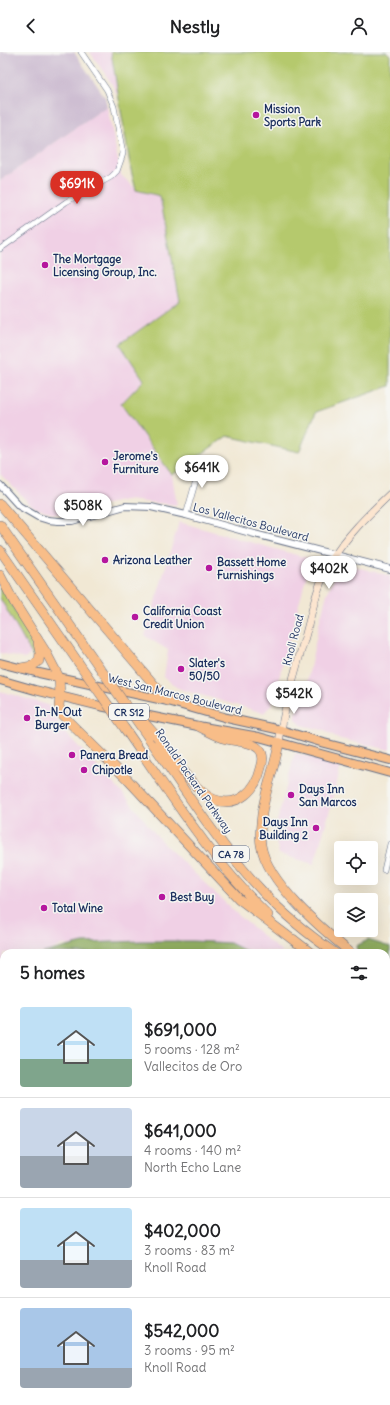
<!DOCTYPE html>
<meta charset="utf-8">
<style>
:root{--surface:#fff;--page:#f2f2f2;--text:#202124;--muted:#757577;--line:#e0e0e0;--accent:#d93025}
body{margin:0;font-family:Delius,sans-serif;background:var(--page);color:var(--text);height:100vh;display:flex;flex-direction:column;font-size:15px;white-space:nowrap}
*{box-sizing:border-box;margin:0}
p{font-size:13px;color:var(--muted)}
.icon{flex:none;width:22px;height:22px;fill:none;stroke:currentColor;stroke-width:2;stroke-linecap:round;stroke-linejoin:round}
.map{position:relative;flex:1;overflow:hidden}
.side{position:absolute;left:0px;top:897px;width:390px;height:456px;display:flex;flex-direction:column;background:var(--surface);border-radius:12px 12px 0 0;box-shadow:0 4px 16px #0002}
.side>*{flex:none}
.buttons{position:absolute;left:334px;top:789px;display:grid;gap:8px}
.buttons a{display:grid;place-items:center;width:44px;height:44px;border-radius:4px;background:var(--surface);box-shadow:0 4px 16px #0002;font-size:20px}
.price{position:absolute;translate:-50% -34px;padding:0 9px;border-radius:14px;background:#fff;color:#222;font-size:13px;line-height:26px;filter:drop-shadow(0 1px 2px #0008)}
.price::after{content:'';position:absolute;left:50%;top:24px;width:12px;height:9px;margin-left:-6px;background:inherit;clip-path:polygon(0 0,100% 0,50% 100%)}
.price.active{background:var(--accent);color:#fff}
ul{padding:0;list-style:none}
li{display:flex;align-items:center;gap:12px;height:100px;padding:0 20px}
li+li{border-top:1px solid var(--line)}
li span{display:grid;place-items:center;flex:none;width:112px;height:80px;border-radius:4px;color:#555}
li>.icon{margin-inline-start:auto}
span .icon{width:48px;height:48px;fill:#fffc;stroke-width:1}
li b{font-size:17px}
h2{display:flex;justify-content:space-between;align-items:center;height:48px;padding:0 20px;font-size:17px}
header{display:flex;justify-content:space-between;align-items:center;height:52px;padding:0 20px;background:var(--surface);font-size:18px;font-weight:800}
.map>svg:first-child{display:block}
</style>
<header><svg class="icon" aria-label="back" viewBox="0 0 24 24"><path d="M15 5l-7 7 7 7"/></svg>Nestly<svg class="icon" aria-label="person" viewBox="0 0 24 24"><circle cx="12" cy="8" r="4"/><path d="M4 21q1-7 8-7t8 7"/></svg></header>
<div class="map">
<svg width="390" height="1353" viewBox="0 0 390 1353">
<rect width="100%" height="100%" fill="#f6f6f2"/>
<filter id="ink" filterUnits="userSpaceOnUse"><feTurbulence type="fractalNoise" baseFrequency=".025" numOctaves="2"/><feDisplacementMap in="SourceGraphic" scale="8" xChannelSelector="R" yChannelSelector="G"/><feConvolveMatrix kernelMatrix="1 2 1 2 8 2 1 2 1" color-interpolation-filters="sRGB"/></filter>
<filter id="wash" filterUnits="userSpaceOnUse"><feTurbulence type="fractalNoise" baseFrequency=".012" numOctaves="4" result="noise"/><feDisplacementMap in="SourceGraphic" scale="16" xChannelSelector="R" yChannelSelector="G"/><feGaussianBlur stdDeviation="0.9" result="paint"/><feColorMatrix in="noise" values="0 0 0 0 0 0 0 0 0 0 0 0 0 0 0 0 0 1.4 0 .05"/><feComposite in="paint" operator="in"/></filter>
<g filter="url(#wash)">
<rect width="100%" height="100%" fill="#f1e8d4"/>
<path fill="#f0d0e5" d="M90,0H111L118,45L112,32Z
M107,54L121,123L137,138L160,144L180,250L120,292L144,328L121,352L172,423L177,453L125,448L62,462H54L38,457L30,452L0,422V129Z
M179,470L311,507L272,652L264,661L183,638L176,635L164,625L168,598L145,584Z
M349,513L390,524V698L336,686L323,678L301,673L295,666L300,644L306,635L320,568L327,542L336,521L344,514Z
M0,546L30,598V603L25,607L0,601Z
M0,639L48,653L62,677L126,745L161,789L237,862L283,901L224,895H120L62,893L45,901H4V914L0,915Z
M295,701L341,714L330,758L314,812L279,802L274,781Z"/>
<path fill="#cebed2" d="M0,0H74L105,45L107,54L0,129Z"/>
<path fill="#b5c96d" stroke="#687c66" d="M111,0H387L390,3V334L316,360L299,400L227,384L172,423L121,352L144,328L120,292L180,249L160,144L136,138L131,118Z
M0,532L33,590L38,600L35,608L0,546Z"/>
<path fill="#90ad60" stroke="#566e5f" d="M368,888L390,895V921L386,918V901H361L357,899L356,894Z
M142,889H193L230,891L250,901H43L83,891Z
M4,910V1013H0V911Z"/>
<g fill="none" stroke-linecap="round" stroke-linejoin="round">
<path stroke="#5eb0d9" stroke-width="1.5" d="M0,943L4,941"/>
</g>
</g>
<g filter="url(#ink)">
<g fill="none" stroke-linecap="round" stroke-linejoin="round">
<g stroke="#667087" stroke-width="6">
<path id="minor" d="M0,197L66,150L111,125L117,119L122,105L123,101L114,55L107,38L81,0
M186,463L202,407
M384,818L390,792
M386,1058L390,1057
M386,1091L390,1093
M386,1126L390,1128
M386,1202L387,1199V1194L390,1188
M0,1285L4,1288
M386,1301L390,1304
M0,1339L4,1340
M64,1349L68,1353"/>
</g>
<g stroke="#667087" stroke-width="8">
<path id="tertiary" d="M0,433L19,454L38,465L48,468L58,469H72L125,454L151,455L186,463L247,480L390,517
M386,1155L390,1157
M386,1164L390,1167
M3,1204L4,1200"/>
</g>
<g stroke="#667087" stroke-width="8">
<path id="secondary" d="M279,691C284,655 295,620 305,585C312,560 317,533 330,511C346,484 368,463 390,442
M0,1207L4,1209
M0,1220L4,1223
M132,1349L136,1353
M148,1349L152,1353"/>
</g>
<g stroke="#667087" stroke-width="10">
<path id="primary" d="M0,611L39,621L168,649L227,666L281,678L324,691L390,708
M0,628L35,638L100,654L198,674L259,685L390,721"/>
</g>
<g stroke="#667087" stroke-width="10">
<path id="motorway" d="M0,452L168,649
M0,473L102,619
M0,498L78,610
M0,523L14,550L47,602L59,625L60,644L59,654L62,663L127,727L239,847L297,891
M21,616L32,614L39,609L40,601L38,591
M125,677C170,741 211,808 268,863
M148,685C185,738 219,793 263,840C284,863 309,883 335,901
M158,686C171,703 194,739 213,747C238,757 256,738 261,716C263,710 264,703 260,698C252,688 233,690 223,686C214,683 206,678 198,674
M279,691C275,715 265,738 262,762C261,772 259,783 261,793C267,831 322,877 351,901
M293,887L311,901
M386,933L390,935
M386,948L390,951"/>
</g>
<use href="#minor" stroke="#fff" stroke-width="5"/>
<use href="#tertiary" stroke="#fff" stroke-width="6"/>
<use href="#secondary" stroke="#fce5cf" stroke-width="7"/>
<use href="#primary" stroke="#f8bd88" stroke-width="8"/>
<use href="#motorway" stroke="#f8bd88" stroke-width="9"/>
<g stroke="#667087" stroke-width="10" stroke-linecap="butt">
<path id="motorway-bridge" d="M78,610L125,677
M102,619L148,685
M143,669L158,686"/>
</g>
<use href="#motorway-bridge" stroke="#f8bd88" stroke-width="9"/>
</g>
</g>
<g fill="#b5179e" stroke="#f6f6f2" stroke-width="1.5">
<circle cx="256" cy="63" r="4"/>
<circle cx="45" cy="213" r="4"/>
<circle cx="105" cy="410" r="4"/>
<circle cx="105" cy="508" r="4"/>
<circle cx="209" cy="516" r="4"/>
<circle cx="135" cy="565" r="4"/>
<circle cx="181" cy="617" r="4"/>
<circle cx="27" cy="666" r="4"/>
<circle cx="72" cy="703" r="4"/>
<circle cx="84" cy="718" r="4"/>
<circle cx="291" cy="743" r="4"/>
<circle cx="316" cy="776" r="4"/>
<circle cx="162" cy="845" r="4"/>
<circle cx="44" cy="856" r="4"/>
</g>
<g text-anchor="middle" stroke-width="3" stroke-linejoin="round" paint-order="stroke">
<g fill="#f6f6f2" stroke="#5d6b8a" stroke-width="1">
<rect x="109" y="652" width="40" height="16" rx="3"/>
<rect x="213" y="794" width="36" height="16" rx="3"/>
</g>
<g font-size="10" font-weight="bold" fill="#1b2f5e">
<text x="129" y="664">CR S12</text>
<text x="231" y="806">CA 78</text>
</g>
<g font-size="11" font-weight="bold" fill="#1b2f5e" stroke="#f6f6f2" text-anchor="start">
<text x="264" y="61">Mission<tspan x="264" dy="13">Sports Park</tspan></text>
<text x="53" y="211">The Mortgage<tspan x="53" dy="13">Licensing Group, Inc.</tspan></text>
<text x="113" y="408">Jerome's<tspan x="113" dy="13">Furniture</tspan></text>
<text x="113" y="512">Arizona Leather</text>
<text x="217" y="514">Bassett Home<tspan x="217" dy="13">Furnishings</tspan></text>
<text x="143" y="563">California Coast<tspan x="143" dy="13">Credit Union</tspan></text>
<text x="189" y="615">Slater's<tspan x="189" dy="13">50/50</tspan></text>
<text x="35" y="664">In-N-Out<tspan x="35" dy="13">Burger</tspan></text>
<text x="80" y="707">Panera Bread</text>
<text x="92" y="722">Chipotle</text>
<text x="299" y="741">Days Inn<tspan x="299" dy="13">San Marcos</tspan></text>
<text x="308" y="774" text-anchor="end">Days Inn<tspan x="308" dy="13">Building 2</tspan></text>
<text x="170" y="849">Best Buy</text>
<text x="52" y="860">Total Wine</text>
</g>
<g font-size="11" fill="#1b2f5e" stroke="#f6f6f2">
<text transform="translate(251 470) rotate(15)" y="4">Los Vallecitos Boulevard</text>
<text transform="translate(293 588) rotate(-75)" y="4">Knoll Road</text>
<text transform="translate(175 642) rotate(14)" y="4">West San Marcos Boulevard</text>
<text transform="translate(194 729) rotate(55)" y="4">Ronald Packard Parkway</text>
</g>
</g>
</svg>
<div class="buttons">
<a><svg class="icon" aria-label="locate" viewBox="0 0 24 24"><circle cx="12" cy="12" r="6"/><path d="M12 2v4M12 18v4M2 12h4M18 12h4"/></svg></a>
<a><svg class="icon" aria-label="layers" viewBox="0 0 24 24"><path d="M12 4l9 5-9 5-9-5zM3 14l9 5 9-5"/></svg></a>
</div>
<b class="price active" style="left:77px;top:153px">$691K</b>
<b class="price" style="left:202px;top:437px">$641K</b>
<b class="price" style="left:83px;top:475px">$508K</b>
<b class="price" style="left:329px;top:538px">$402K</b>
<b class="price" style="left:294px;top:663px">$542K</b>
<section class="side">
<h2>5 homes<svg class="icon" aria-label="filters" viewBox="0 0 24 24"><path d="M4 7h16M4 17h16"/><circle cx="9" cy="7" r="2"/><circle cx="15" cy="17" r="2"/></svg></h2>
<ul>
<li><span style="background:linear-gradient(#bfe0f5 65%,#7fa58c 0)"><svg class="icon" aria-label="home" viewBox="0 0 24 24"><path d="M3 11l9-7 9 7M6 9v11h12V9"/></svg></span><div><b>$691,000</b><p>5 rooms · 128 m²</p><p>Vallecitos de Oro</p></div></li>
<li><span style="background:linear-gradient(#c9d6e8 60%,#9aa5b1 0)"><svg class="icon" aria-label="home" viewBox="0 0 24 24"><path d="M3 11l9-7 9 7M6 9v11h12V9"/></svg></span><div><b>$641,000</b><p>4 rooms · 140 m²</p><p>North Echo Lane</p></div></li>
<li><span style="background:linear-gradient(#bfe0f5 65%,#9aa5b1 0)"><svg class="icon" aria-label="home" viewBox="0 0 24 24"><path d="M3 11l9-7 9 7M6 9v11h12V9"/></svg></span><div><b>$402,000</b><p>3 rooms · 83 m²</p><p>Knoll Road</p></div></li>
<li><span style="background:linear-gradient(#a9c7e8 75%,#9aa5b1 0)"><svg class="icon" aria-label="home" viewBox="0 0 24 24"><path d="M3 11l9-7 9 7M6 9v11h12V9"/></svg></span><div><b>$542,000</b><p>3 rooms · 95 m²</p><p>Knoll Road</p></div></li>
</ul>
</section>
</div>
